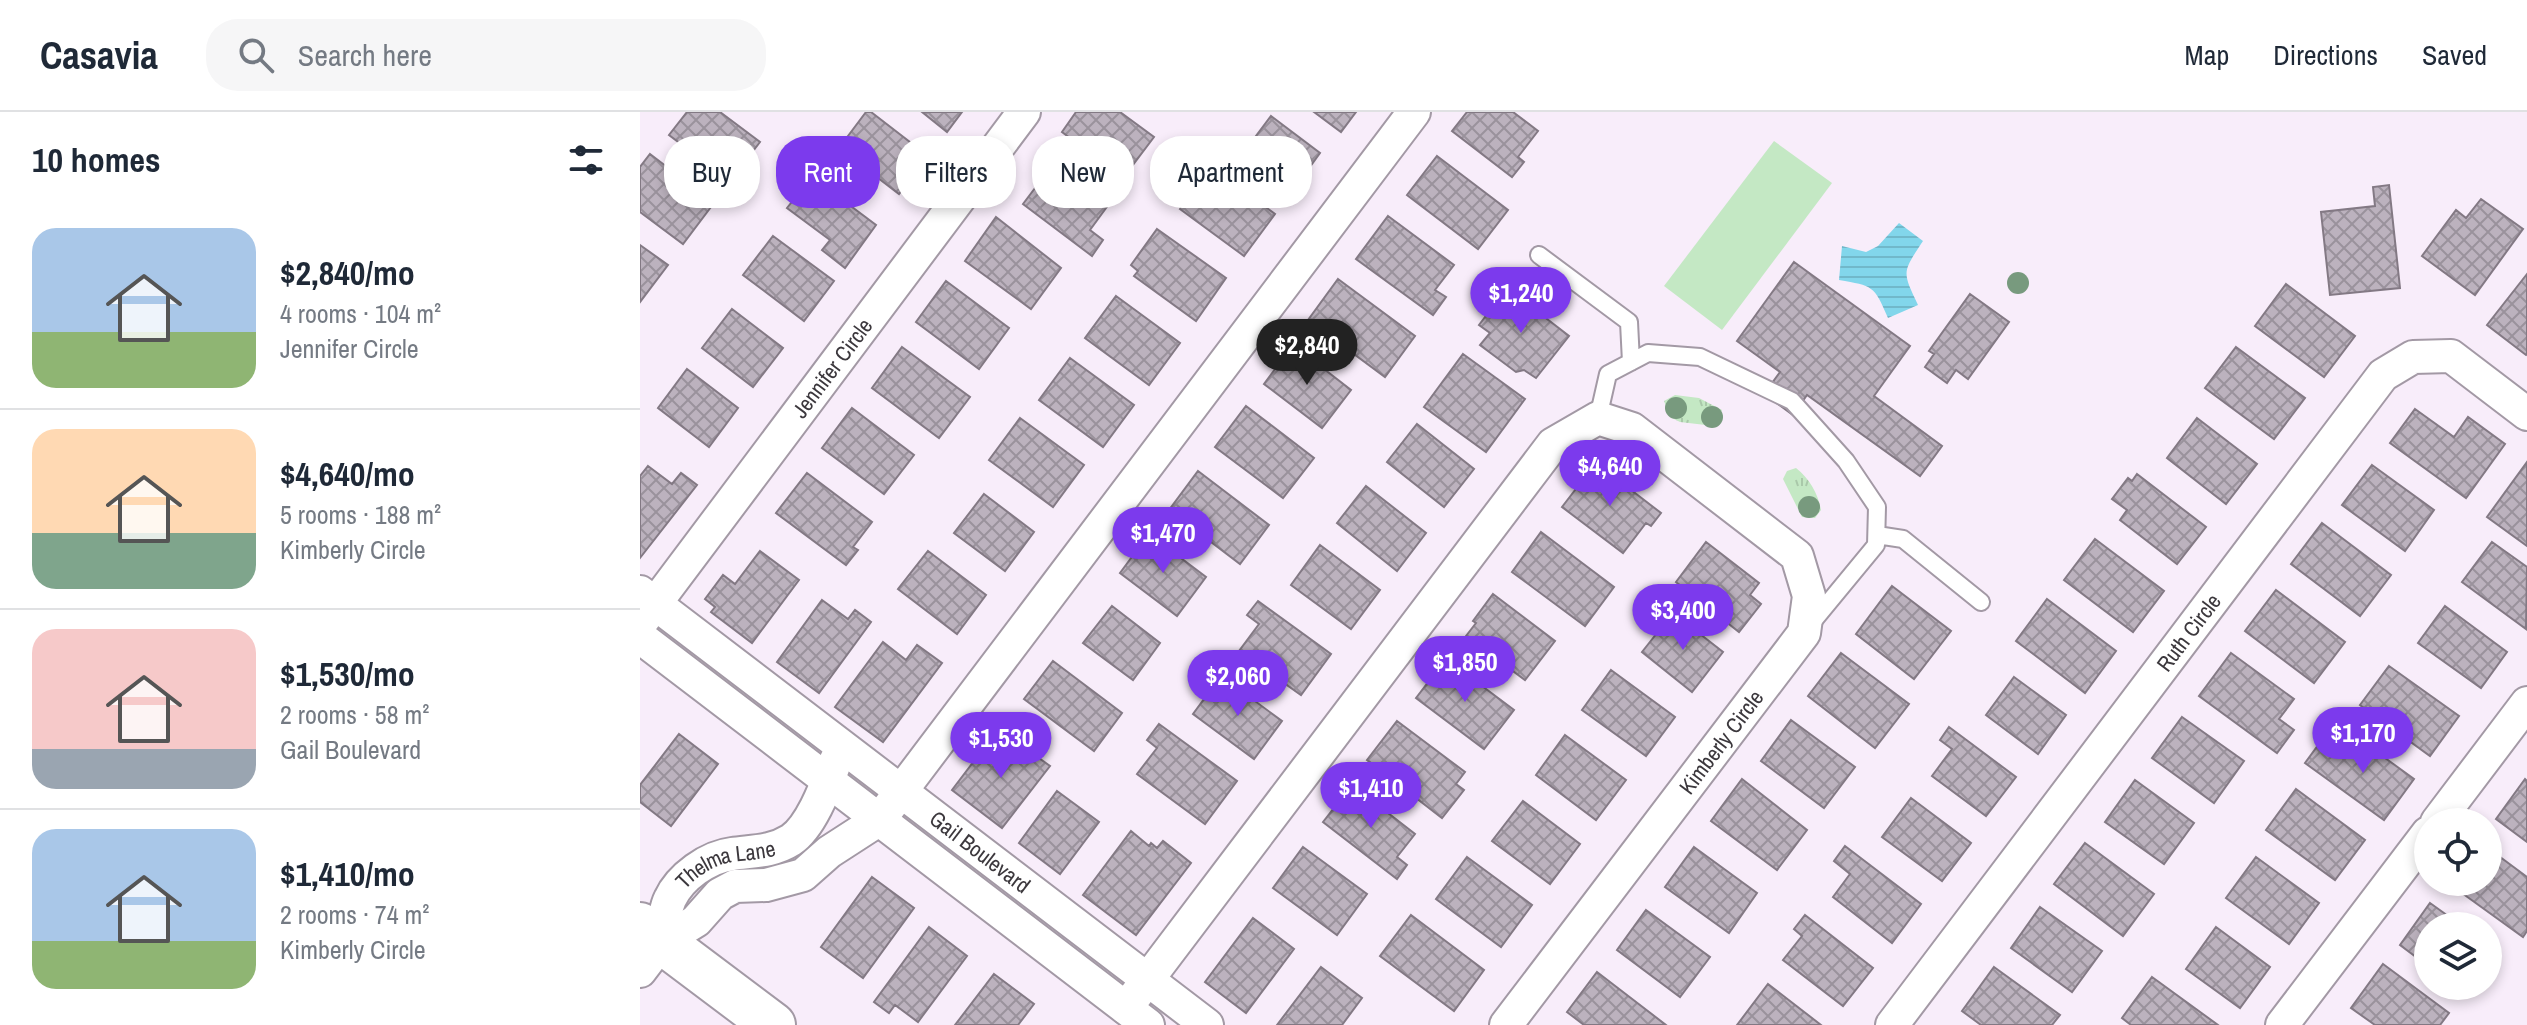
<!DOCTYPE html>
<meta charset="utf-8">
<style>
:root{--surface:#fff;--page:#f6f6f7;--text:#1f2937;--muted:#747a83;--line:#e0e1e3;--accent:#7c3aed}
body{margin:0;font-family:"Archivo Narrow",sans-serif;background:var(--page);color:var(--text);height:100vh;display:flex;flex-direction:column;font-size:30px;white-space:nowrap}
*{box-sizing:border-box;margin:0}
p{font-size:26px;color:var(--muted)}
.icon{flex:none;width:44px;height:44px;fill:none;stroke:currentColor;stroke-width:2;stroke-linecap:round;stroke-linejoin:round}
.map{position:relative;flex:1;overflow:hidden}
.side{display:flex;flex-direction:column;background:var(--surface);width:640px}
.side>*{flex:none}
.hud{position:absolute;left:24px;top:24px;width:760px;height:72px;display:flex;gap:16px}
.buttons{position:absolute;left:1774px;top:696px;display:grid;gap:16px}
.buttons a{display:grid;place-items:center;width:88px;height:88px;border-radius:50%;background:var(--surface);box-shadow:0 4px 12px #0003;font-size:40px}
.price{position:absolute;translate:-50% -68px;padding:0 18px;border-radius:28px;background:var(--accent);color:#fff;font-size:26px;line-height:52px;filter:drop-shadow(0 2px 4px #0008)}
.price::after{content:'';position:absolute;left:50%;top:48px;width:24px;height:18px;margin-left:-12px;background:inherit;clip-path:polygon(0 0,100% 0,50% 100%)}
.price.selected{background:#222;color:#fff}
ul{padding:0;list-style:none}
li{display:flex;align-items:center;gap:24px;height:200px;padding:0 32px}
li+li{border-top:2px solid var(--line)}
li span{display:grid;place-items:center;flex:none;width:224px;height:160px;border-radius:24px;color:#555}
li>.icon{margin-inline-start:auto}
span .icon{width:96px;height:96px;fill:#fffc;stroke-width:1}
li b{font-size:34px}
h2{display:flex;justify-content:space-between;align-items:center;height:96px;padding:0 32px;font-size:34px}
.tag{padding:0 28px;border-radius:32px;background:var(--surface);box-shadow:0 4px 12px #0003;font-size:28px;line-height:72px}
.tag.selected{background:var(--accent);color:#fff}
header{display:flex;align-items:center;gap:48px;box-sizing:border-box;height:112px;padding:0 40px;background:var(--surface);border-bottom:2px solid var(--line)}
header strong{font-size:38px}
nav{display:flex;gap:44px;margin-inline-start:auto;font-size:28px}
.search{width:560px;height:72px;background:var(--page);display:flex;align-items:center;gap:20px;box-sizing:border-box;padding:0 28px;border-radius:32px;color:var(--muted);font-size:30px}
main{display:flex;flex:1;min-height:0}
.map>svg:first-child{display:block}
</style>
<header>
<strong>Casavia</strong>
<div class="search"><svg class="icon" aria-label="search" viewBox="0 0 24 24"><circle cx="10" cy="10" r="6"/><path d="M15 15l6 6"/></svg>Search here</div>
<nav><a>Map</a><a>Directions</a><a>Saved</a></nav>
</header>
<main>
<section class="side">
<h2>10 homes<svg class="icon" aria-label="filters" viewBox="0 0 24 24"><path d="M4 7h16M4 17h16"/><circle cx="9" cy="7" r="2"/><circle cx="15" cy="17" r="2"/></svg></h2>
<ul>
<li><span style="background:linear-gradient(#a9c7e8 65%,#8fb573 0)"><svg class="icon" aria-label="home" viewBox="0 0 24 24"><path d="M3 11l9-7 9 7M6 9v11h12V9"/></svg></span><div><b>$2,840/mo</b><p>4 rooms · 104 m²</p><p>Jennifer Circle</p></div></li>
<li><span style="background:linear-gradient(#ffd9b3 65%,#7fa58c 0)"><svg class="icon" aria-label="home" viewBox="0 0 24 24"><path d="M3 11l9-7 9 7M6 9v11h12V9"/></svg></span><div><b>$4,640/mo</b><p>5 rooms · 188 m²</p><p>Kimberly Circle</p></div></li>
<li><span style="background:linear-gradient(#f6c9c9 75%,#9aa5b1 0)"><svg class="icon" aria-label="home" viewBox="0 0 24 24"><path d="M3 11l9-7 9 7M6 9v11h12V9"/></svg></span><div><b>$1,530/mo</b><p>2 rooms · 58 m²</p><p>Gail Boulevard</p></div></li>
<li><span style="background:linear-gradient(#a9c7e8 70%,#8fb573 0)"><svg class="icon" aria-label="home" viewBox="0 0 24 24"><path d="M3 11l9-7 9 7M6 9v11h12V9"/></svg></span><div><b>$1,410/mo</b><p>2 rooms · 74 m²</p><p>Kimberly Circle</p></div></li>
</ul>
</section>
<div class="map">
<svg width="1887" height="913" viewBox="0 0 1887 913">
<defs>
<pattern id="grass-tufts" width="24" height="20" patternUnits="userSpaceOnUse" patternTransform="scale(2)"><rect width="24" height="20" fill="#c4e8c4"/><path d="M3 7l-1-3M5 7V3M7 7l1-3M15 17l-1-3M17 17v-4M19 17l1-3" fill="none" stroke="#a9c8a9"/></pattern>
<pattern id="water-rules" width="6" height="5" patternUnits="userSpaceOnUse" patternTransform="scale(2)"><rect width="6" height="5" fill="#82d6eb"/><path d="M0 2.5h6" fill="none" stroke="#71b8ca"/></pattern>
<pattern id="building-cross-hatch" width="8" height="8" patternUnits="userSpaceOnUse" patternTransform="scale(2)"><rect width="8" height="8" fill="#bcb2be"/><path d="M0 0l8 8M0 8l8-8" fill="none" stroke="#9a929c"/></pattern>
</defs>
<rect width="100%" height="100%" fill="#f8edfa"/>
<path fill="url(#grass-tufts)" d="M1035,283L1059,286L1082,298L1074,314L1040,310L1030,305L1024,289Z
M1156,356C1169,366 1178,381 1181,398L1175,406L1162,405L1143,367L1147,359Z"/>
<path fill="#c4e8c4" d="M1134,29L1192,71L1082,218L1024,174Z"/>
<path fill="url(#water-rules)" d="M1259,111L1283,129C1262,161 1262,159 1278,193L1248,206C1234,173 1233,174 1199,168L1202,134L1226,140L1238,134Z"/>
<path fill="url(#building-cross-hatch)" stroke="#837984" stroke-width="2" d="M47,0H80L120,30L90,69L29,23Z
M226,0H231L288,44L259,82L199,36Z
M282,0H322L307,20Z
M436,0H480L514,25L483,66L422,20Z
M674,0H716L701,20Z
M827,0H873L898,19L878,45L884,50L872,65L812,19Z
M631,4L680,41L651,81L601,44Z
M10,42L74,91L43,132L0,100V55Z
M797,44L868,98L838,137L767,83Z
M414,51L469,92L450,118L463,128L452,144L383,92Z
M571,55L635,102L604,144L540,97Z
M164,59L236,113L205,156L182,138L190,128L147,96L159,81L151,76Z
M1749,73L1760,176L1690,183L1681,100L1735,94L1733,75Z
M1841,87L1883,117L1835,183L1782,144L1816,98L1826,106Z
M748,104L814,153L795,178L806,185L793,203L716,147Z
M356,105L421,156L391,197L325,149Z
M517,117L586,166L556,209L494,164L498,159L491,153Z
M133,124L194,169L164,209L103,163Z
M0,133L28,153L0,190Z
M1154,150L1270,234L1234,284L1302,334L1280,364L1167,283L1153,303L1124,282L1140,260L1097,229Z
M1887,162V242L1886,243L1847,213Z
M698,167L775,224L745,265L668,208Z
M306,169L369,216L339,257L276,210Z
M1646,172L1715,224L1684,265L1615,214Z
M867,176L929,224L896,266L884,258L876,260L840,233L850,221L839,213Z
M1330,182L1369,210L1328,267L1316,258L1307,271L1285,255L1294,242L1289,239Z
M476,184L540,231L509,273L445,226Z
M92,197L143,236L113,275L62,236Z
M653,233L711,278L682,316L624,272Z
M262,235L330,285L299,326L232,276Z
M1596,235L1665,286L1634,327L1565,276Z
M823,242L885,287L846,340L784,295Z
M430,246L494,293L463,335L399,288Z
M47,257L98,296L69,335L18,296Z
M606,294L674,346L643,386L575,335Z
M212,296L274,343L244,382L182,336Z
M1775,297L1814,325L1828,305L1865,332L1826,386L1750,331Z
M380,306L444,353L413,395L349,348Z
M1557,306L1617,352L1586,392L1527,346Z
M777,312L834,357L804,395L747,350Z
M1887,350V434L1847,405Z
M956,351L1021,401L1011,414L1006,411L983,441L922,395Z
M1732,353L1794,398L1765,439L1702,393Z
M8,354L32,372L41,361L57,373L0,446V364Z
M558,359L629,413L600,452L529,398Z
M167,361L232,410L213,435L218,438L206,453L136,401Z
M1497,362L1566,415L1537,452L1480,408L1487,398L1472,387L1488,366L1492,369Z
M726,374L786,421L757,459L697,411Z
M344,382L394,420L365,459L314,421Z
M1682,411L1751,463L1720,504L1651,452Z
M901,420L974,475L945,514L872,460Z
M509,422L566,465L537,504L480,461Z
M1455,427L1524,479L1493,520L1424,468Z
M1066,430L1119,471L1110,483L1121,492L1099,520L1036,470Z
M1852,430L1887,455L1886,517L1822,470Z
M680,433L740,478L711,517L651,473Z
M120,439L159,468L112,531L71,500L75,495L65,487L83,463L95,472Z
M288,439L346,483L317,522L258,477Z
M1252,474L1311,519L1274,567L1216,522Z
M1636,478L1705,530L1674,571L1605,519Z
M853,482L915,529L885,568L826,524L836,511L833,509Z
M1407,487L1476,539L1445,581L1376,529Z
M182,488L208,507L215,498L231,510L179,581L137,550Z
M618,489L691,542L661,583L599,539L619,512L607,503Z
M472,494L520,531L493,568L443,531Z
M1805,494L1867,540L1841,576L1778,531Z
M1033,501L1083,540L1052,580L1002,540Z
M243,530L266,548L277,533L302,551L243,630L195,595Z
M1201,541L1269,592L1235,636L1168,584Z
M1591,541L1654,587L1639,607L1654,618L1637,641L1559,584Z
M806,547L874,598L844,637L776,586Z
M413,549L482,601L454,639L384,587Z
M1749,554L1819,604L1790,644L1720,593Z
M971,558L1035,605L1006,644L942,598Z
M581,564L642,609L614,647L553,602Z
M1374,565L1426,603L1398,642L1346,603Z
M1542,605L1604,649L1574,691L1512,646Z
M1151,608L1215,655L1184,696L1121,649Z
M757,609L825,660L816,672L824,678L802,706L727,648Z
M519,612L597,669L565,712L497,662L517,636L507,628Z
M1309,615L1376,665L1346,704L1292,664L1312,637L1300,628Z
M39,622L78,652L31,714L0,690V673Z
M1712,622L1774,667L1744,708L1665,651L1679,632L1696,644Z
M367,623L410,654L362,716L312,678L347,632L355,638Z
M925,623L986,668L956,708L896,663Z
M1102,667L1167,718L1137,758L1071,709Z
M1885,667L1887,669V730L1856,707Z
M1495,668L1554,711L1524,752L1465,710Z
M712,673L775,722L757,745L767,753L757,767L683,710Z
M1656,677L1725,728L1695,768L1626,718Z
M417,679L459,710L420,762L379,731Z
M1271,686L1331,731L1302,769L1242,725Z
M883,689L940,732L910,772L852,729Z
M491,719L509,734L511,731L517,736L523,729L551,751L496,823L443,783Z
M1445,731L1514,782L1483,824L1414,772Z
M1205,734L1281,792L1252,831L1193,785L1210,762L1194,749Z
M663,735L727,782L697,823L633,776Z
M1054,735L1117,781L1089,821L1025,775Z
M1848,736L1887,765V819L1883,825L1808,771L1848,770Z
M827,745L892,793L861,835L796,787Z
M1616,745L1679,791L1649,832L1586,786Z
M232,765L274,796L223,866L181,835Z
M1790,791L1822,814H1788V854L1760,833Z
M1400,795L1462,839L1432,880L1371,836Z
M1006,798L1070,845L1040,885L977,838Z
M771,803L844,858L814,899L740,844Z
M1165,803L1233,856L1203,894L1143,848L1162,824L1154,817Z
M613,806L654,837L606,901L565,870Z
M289,815L327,844L278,910L255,893L249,901L234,890Z
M1576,815L1630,855L1600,896L1546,857Z
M1743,852L1809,901L1800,913H1735L1711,896Z
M681,855L722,886L702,913H637Z
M1354,855L1420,903L1412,913H1341L1322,899Z
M957,860L1026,913H944L927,900Z
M354,862L394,892L378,913H315Z
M1512,865L1578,913H1491L1482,906Z
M1128,872L1181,913H1097Z"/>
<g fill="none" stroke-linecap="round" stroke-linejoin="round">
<g stroke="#a399a5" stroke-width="20">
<path id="lane" d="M899,143L989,210L991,250
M958,306L968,262L1008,241L1060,245L1152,289L1206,349L1237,395L1236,433L1170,513
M1237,423L1263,427L1341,490"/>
</g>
<g stroke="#a399a5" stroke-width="36">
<g id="street">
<path id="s1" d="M0,480L567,913"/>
<path id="s2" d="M0,512L384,0"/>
<path d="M0,525L508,913"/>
<path d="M1797,710L1887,591"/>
<path id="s3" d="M22,830C24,817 24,799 30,787C40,765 68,745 92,742C113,739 132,740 151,728C172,714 187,671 196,648"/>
<path d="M0,859L22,830L56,809L80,782L95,774L126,773L163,763L189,740L240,707L774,0"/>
<path d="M486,896L913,332L958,306L992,317L1157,444L1169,484L1164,521L866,913"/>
<path id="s4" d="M1252,913L1743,263L1773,245L1811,244L1887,302"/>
<path d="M1642,913L1788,721"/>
</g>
</g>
<g stroke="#a399a5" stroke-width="48">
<path id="secondary" d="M0,813L133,913"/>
</g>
<use href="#lane" stroke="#fff" stroke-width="16"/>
<use href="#street" stroke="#fff" stroke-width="32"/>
<use href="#secondary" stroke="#fff" stroke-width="44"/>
</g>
<g fill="#789a7e">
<circle cx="1378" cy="171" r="11"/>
<circle cx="1036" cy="296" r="11"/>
<circle cx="1072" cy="305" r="11"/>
<circle cx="1169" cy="395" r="11"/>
</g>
<g text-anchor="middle" stroke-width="6" stroke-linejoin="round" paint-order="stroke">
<g font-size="22" fill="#3c383d" stroke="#fff">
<text dy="8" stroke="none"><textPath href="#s2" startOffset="320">Jennifer Circle</textPath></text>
<text dy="8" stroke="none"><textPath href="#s4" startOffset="492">Ruth Circle</textPath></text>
<text transform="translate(1081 630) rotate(-53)" y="8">Kimberly Circle</text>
<text dy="8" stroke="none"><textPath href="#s1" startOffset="428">Gail Boulevard</textPath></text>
<text dy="8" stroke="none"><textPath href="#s3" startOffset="114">Thelma Lane</textPath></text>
</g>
</g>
</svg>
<div class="buttons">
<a><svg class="icon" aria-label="locate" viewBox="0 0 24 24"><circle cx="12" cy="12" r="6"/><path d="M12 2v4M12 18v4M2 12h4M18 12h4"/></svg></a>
<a><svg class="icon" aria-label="layers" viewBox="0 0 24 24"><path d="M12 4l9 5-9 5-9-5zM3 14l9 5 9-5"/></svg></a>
</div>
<b class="price" style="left:881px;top:223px">$1,240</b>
<b class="price selected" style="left:667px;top:275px">$2,840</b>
<b class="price" style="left:970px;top:396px">$4,640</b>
<b class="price" style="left:523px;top:463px">$1,470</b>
<b class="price" style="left:1043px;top:540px">$3,400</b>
<b class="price" style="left:825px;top:592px">$1,850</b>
<b class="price" style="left:598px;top:606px">$2,060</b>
<b class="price" style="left:1723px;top:663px">$1,170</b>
<b class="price" style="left:361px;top:668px">$1,530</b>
<b class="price" style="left:731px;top:718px">$1,410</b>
<div class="hud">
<a class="tag">Buy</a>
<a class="tag selected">Rent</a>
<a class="tag">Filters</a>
<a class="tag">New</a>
<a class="tag">Apartment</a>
</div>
</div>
</main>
